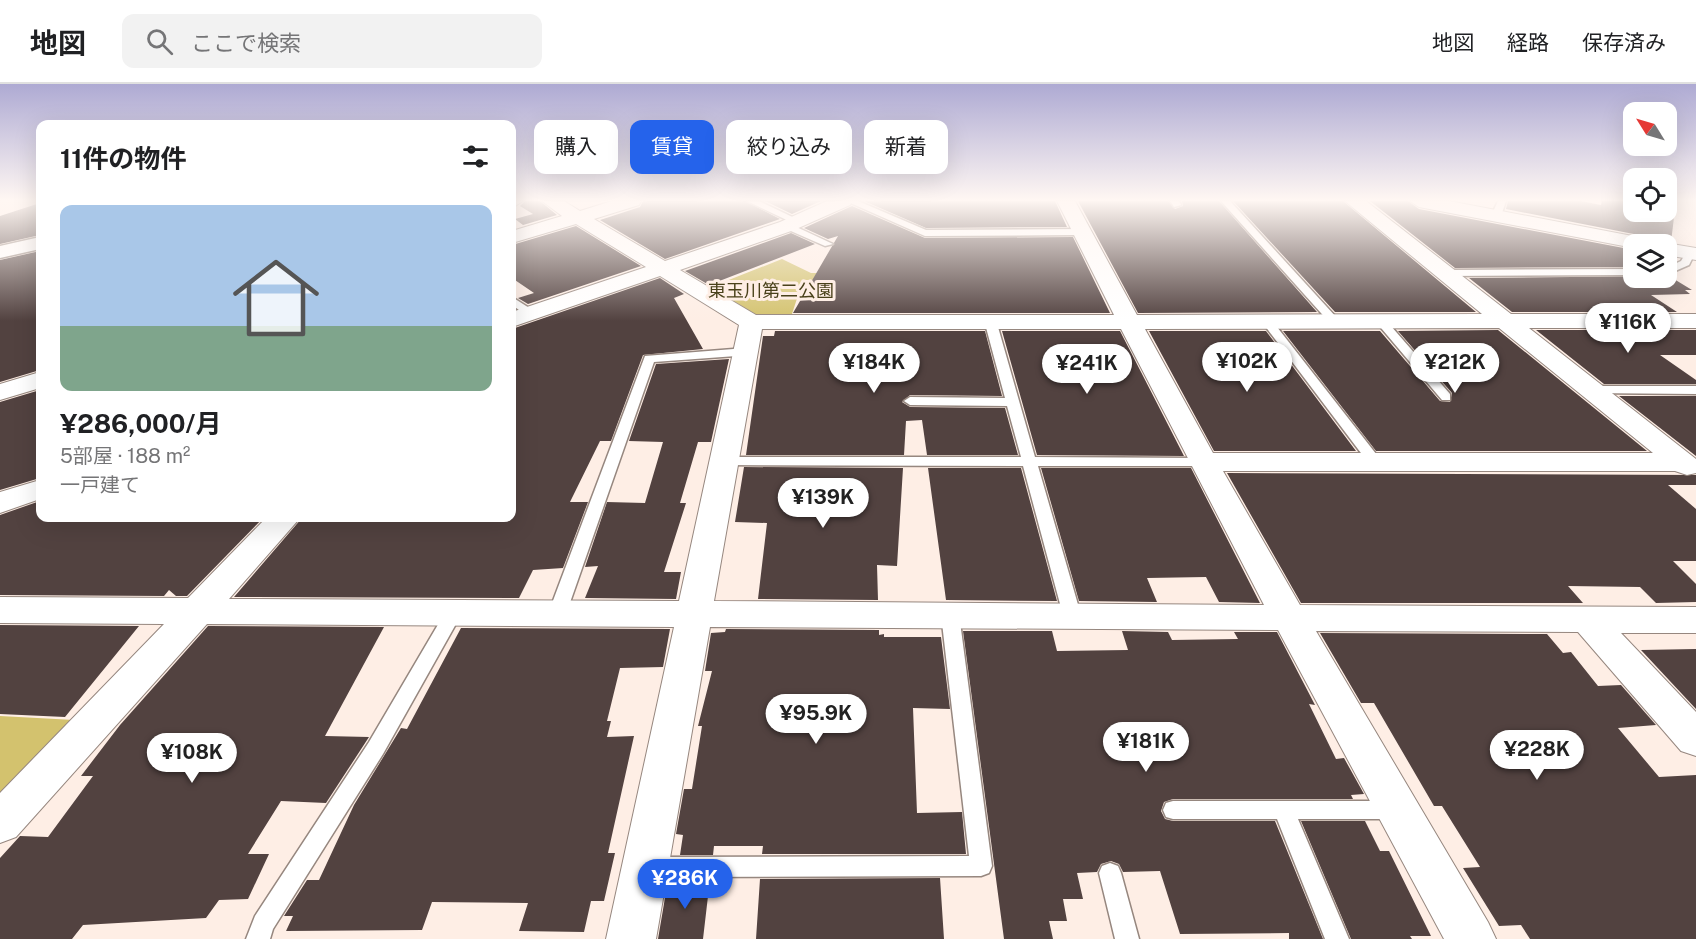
<!DOCTYPE html>
<html lang="ja">
<meta charset="utf-8">
<style>
:root{--surface:#fff;--page:#f2f2f2;--text:#202124;--muted:#757577;--line:#e0e0e0;--accent:#2563eb}
body{margin:0;font-family:"Public Sans","Noto Sans JP",sans-serif;background:var(--page);color:var(--text);height:100vh;display:flex;flex-direction:column;font-size:22px;white-space:nowrap}
*{box-sizing:border-box;margin:0}
p{font-size:20px;color:var(--muted)}
.icon{flex:none;width:33px;height:33px;fill:none;stroke:currentColor;stroke-width:2;stroke-linecap:round;stroke-linejoin:round}
.map{position:relative;flex:1;overflow:hidden}
.panel{position:absolute;left:36px;top:36px;width:480px;height:402px;display:flex;flex-direction:column;background:var(--surface);border-radius:12px;box-shadow:0 6px 24px #0002}
.panel>*{flex:none}
.guide{position:absolute;left:534px;top:36px;width:570px;height:54px;display:flex;gap:12px}
.needle{width:39px;rotate:307deg}
.controls{position:absolute;left:1623px;top:18px;display:grid;gap:12px}
.controls a{display:grid;place-items:center;width:54px;height:54px;border-radius:12px;background:var(--surface);box-shadow:0 6px 24px #0002;font-size:30px}
.price{position:absolute;translate:-50% -51px;padding:0 14px;border-radius:21px;background:#fff;color:#222;font-size:20px;line-height:39px;filter:drop-shadow(0 2px 3px #0008)}
.price::after{content:'';position:absolute;left:50%;top:36px;width:18px;height:14px;margin-left:-9px;background:inherit;clip-path:polygon(0 0,100% 0,50% 100%)}
.price.current{background:var(--accent);color:#fff}
ul{padding:0;list-style:none}
li{display:grid;align-content:center;gap:12px;height:318px;padding:0 24px}
li+li{border-top:2px solid var(--line)}
li span{display:grid;place-items:center;height:186px;border-radius:12px;color:#555}
li>.icon{margin-inline-start:auto}
span .icon{width:108px;height:108px;fill:#fffc;stroke-width:1}
li b{font-size:26px}
h2{display:flex;justify-content:space-between;align-items:center;height:72px;padding:0 24px;font-size:26px}
.chip{padding:0 21px;border-radius:12px;background:var(--surface);box-shadow:0 6px 24px #0002;font-size:21px;line-height:54px}
.chip.current{background:var(--accent);color:#fff}
header{display:flex;align-items:center;gap:36px;box-sizing:border-box;height:84px;padding:0 30px;background:var(--surface);border-bottom:2px solid var(--line)}
header strong{font-size:28px}
nav{display:flex;gap:33px;margin-inline-start:auto;font-size:21px}
.search{width:420px;height:54px;background:var(--page);display:flex;align-items:center;gap:15px;box-sizing:border-box;padding:0 21px;border-radius:12px;color:var(--muted);font-size:22px}
.map>svg:first-child{display:block}
</style>
<header>
<strong>地図</strong>
<div class="search"><svg class="icon" aria-label="search" viewBox="0 0 24 24"><circle cx="10" cy="10" r="6"/><path d="M15 15l6 6"/></svg>ここで検索</div>
<nav><a>地図</a><a>経路</a><a>保存済み</a></nav>
</header>
<div class="map">
<svg width="1696" height="855" viewBox="0 0 1696 855">
<rect width="100%" height="100%" fill="#feeee5"/>
<path fill="#d3c26e" d="M782,175L811,189H830L829,196H803L791,233H754L706,205Z
M0,632L93,637L0,725Z"/>
<path fill="#524240" d="M525,117H540L557,131L523,141L515,135L533,130L520,122Z
M643,117H745L780,135L665,175L600,136L640,123Z
M765,117H821L792,130Z
M864,117H1055L1067,143L926,144Z
M1078,117H1168L1175,125L1183,122L1182,117H1219L1317,228L1138,229Z
M1233,117H1343L1476,228H1335Z
M1370,117H1408L1419,125L1634,166V183L1455,184Z
M1508,117H1581L1601,121L1602,117H1634V128H1666V117H1676L1671,158H1659L1657,160L1651,154L1644,152L1506,125Z
M40,119V151L0,160V132Z
M852,122L925,154L1073,153L1110,229H793L838,152L828,155L804,144Z
M576,142L641,182L528,220L518,214L534,209L512,194V161Z
M791,149L815,160L709,201L685,187Z
M40,167V286L0,298V176Z
M1669,192L1692,206H1685L1690,210L1651,211L1677,228H1512L1469,194Z
M660,194L684,210L674,214L703,265L643,271L611,357H600L570,418H588L563,484L533,486L519,514L234,513L302,434H512V245Z
M1498,246L1647,367H1376L1283,247H1380L1440,317L1450,318L1452,309L1398,247Z
M1536,246H1696V271H1660L1696,296V300H1604Z
M775,247H985L1002,312L910,311L902,318L910,323L1005,324L1018,371H927L922,336L906,337L904,371H746L763,252H774Z
M1002,247H1120L1184,372L1037,371Z
M1149,247H1266L1356,367H1214Z
M729,275L711,358H698L680,419H686L664,488H681L676,515L585,514L598,482L585,483L607,418L645,419L663,358L629,357L656,280Z
M40,306V394L0,406V318Z
M1619,312H1696V372Z
M744,383L903,384L897,482L877,481L878,516L758,515L767,439L735,438Z
M928,384H1021L1057,517L946,516Z
M1041,384H1191L1260,519L1219,518L1206,493L1147,494L1157,518L1079,517Z
M1227,389L1696,391V401H1668L1696,425V477H1673L1696,500V518L1656,519L1640,503L1568,502L1583,519H1301Z
M40,417V434H263L187,512H176L169,506L164,512L0,511V431Z
M0,541L139,542L65,633L0,630Z
M208,542L384,543L325,652L369,653L326,719L281,717L248,770H269L248,815L219,816L206,834L83,841L72,855H0V774L20,752L48,753L93,692H81L120,641Z
M461,544L670,545L663,583L620,584L607,637H611L607,653L634,652L608,769H615L604,817H591L584,848L519,847L528,819L432,818L422,846L286,847L293,832H284L307,796H319L354,721L401,644L407,645Z
M726,545L879,546V551L884,550V553H941L950,625L913,624L917,729L962,728L966,770H762L763,762H714L713,771H680L683,751L676,750L684,705H692L702,642H698L712,587H705L711,549L725,548Z
M963,547H1052L1057,567L1128,566L1122,547L1168,548L1172,556L1238,555L1234,548H1277L1315,621L1309,620L1336,675L1344,674L1364,710L1351,711L1353,715H1173L1164,718L1161,727L1165,735L1173,737H1275L1323,855H1289V849L1180,850L1160,787L1123,788L1119,780L1111,777L1101,780L1097,788L1077,789L1083,815H1063L1067,837H1049L1053,855H1004Z
M1320,549L1547,550L1563,569L1571,568L1598,602L1621,601L1656,641L1618,644L1659,693L1696,691V855H1530L1521,841L1499,842L1463,784L1480,783L1442,722H1434L1374,619H1361Z
M1696,565V625L1641,566Z
M1301,737H1365L1380,767H1389L1431,852H1410L1412,855H1351Z
M940,794L944,855H756L760,795Z
M676,795H710L703,855H658L667,802H675Z"/>
<g fill="none" stroke-linecap="round" stroke-linejoin="round">
<g stroke="#96877f" stroke-width="3">
<path id="lane" d="M747,117H759L803,138L795,140Z
M846,117H858L926,146L1081,145L1086,148L1081,151L925,152Z
M1170,117H1179L1181,121L1174,123Z
M1221,117H1230L1337,234V238H1329Z
M1498,117H1506L1501,132L1496,135L1491,132Z
M784,140H790L833,160L825,162L784,144Z
M1687,167L1695,169L1689,181L1666,191V184L1681,177Z
M1634,185V191L1445,192L1440,189L1445,186Z
M512,213L534,227V231H526L512,221Z
M990,233L996,236L1035,373L1203,374L1210,378L1203,382H1038L1081,531L1078,535H1066L1063,531L1023,382L723,381L716,377L723,373H1021L1007,322L910,321L904,317L910,313L1005,314L984,236Z
M1266,233L1270,234L1380,375L1382,378L1380,381H1370L1262,238L1260,236Z
M1380,233L1384,234L1450,310V316H1442L1376,238L1374,236Z
M746,264L750,265V271L654,278L566,530L563,534H551L548,530L645,272Z
M1591,302H1696V310L1587,309V303Z
M950,524L956,526L959,530L992,782L989,789L981,792L650,793L642,790L639,783L642,776L650,773L969,772L941,530L944,526Z
M452,525L458,527L461,531L383,670L273,845L270,855H246L255,832L369,658L446,527Z
M1173,717H1395L1402,719L1405,726L1402,733L1395,735H1298L1349,855H1325L1277,735H1173L1166,733L1163,726L1166,719Z
M1110,779L1118,782L1121,789L1139,855H1115L1099,789L1102,782Z"/>
</g>
<g stroke="#96877f" stroke-width="2">
<path id="street" d="M512,117H523L512,124Z
M542,117H564L580,127L612,117H641L639,121L594,135L665,177L780,138L827,117H852L850,121L794,146L680,186L756,231H1114L1057,117H1075L1137,231L1482,230L1345,117H1366L1511,230H1696V244H1529L1696,375V389L1687,391L1675,387H1223L1300,521L1696,523V549H1621L1696,628V672L1681,667L1578,548L1316,547L1488,838L1496,855H1444L1278,546L710,543L656,855H606L674,543L207,540L16,753L0,759V709L164,540L0,539V513L188,514L266,434H300L229,515L679,517L739,241L660,192L512,243V228L646,183L576,140L512,159V147L562,132ZM1499,244L1653,369H1213L1145,245ZM762,245H1121L1264,521L714,517Z
M1410,117H1449L1643,154L1650,156L1653,160H1634V164L1419,123Z
M1666,159L1696,164V176L1666,171V160H1659Z
M40,288V304L0,316V300Z
M40,396V415L0,429V408Z"/>
</g>
<g stroke="#96877f" stroke-width="3">
<path id="secondary" d="M40,153V165L0,174V162Z"/>
</g>
<use href="#lane" fill="#fff" fill-rule="evenodd"/>
<use href="#street" fill="#fff" fill-rule="evenodd"/>
<use href="#secondary" fill="#fff" fill-rule="evenodd"/>
</g>
<linearGradient id="sky" x2="0" y2="1"><stop stop-color="#aeaad3"/><stop offset="0.49" stop-color="#fff7f3"/><stop offset="1" stop-color="#fff7f3" stop-opacity="0"/></linearGradient>
<rect width="1696" height="237" fill="url(#sky)"/>
<g text-anchor="middle" stroke-width="6" stroke-linejoin="round" paint-order="stroke">
<g font-size="18" fill="#49411a" stroke="#feeee5">
<text x="771" y="213">東玉川第二公園</text>
</g>
</g>
</svg>
<div class="controls">
<a><svg class="needle" viewBox="-14 -14 28 28"><path d="M0-13l5 13h-10z" fill="#e53935"/><path d="M0 13l5-13h-10z" fill="#757577"/></svg></a>
<a><svg class="icon" aria-label="locate" viewBox="0 0 24 24"><circle cx="12" cy="12" r="6"/><path d="M12 2v4M12 18v4M2 12h4M18 12h4"/></svg></a>
<a><svg class="icon" aria-label="layers" viewBox="0 0 24 24"><path d="M12 4l9 5-9 5-9-5zM3 14l9 5 9-5"/></svg></a>
</div>
<b class="price" style="left:1628px;top:270px">¥116K</b>
<b class="price" style="left:1247px;top:309px">¥102K</b>
<b class="price" style="left:874px;top:310px">¥184K</b>
<b class="price" style="left:1455px;top:310px">¥212K</b>
<b class="price" style="left:1087px;top:311px">¥241K</b>
<b class="price" style="left:823px;top:445px">¥139K</b>
<b class="price" style="left:816px;top:661px">¥95.9K</b>
<b class="price" style="left:1146px;top:689px">¥181K</b>
<b class="price" style="left:1537px;top:697px">¥228K</b>
<b class="price" style="left:192px;top:700px">¥108K</b>
<b class="price current" style="left:685px;top:826px">¥286K</b>
<div class="guide">
<a class="chip">購入</a>
<a class="chip current">賃貸</a>
<a class="chip">絞り込み</a>
<a class="chip">新着</a>
</div>
<section class="panel">
<h2>11件の物件<svg class="icon" aria-label="filters" viewBox="0 0 24 24"><path d="M4 7h16M4 17h16"/><circle cx="9" cy="7" r="2"/><circle cx="15" cy="17" r="2"/></svg></h2>
<ul>
<li><span style="background:linear-gradient(#a9c7e8 65%,#7fa58c 0)"><svg class="icon" aria-label="home" viewBox="0 0 24 24"><path d="M3 11l9-7 9 7M6 9v11h12V9"/></svg></span><div><b>¥286,000/月</b><p>5部屋 · 188 m²</p><p>一戸建て</p></div></li>
</ul>
</section>
</div>
